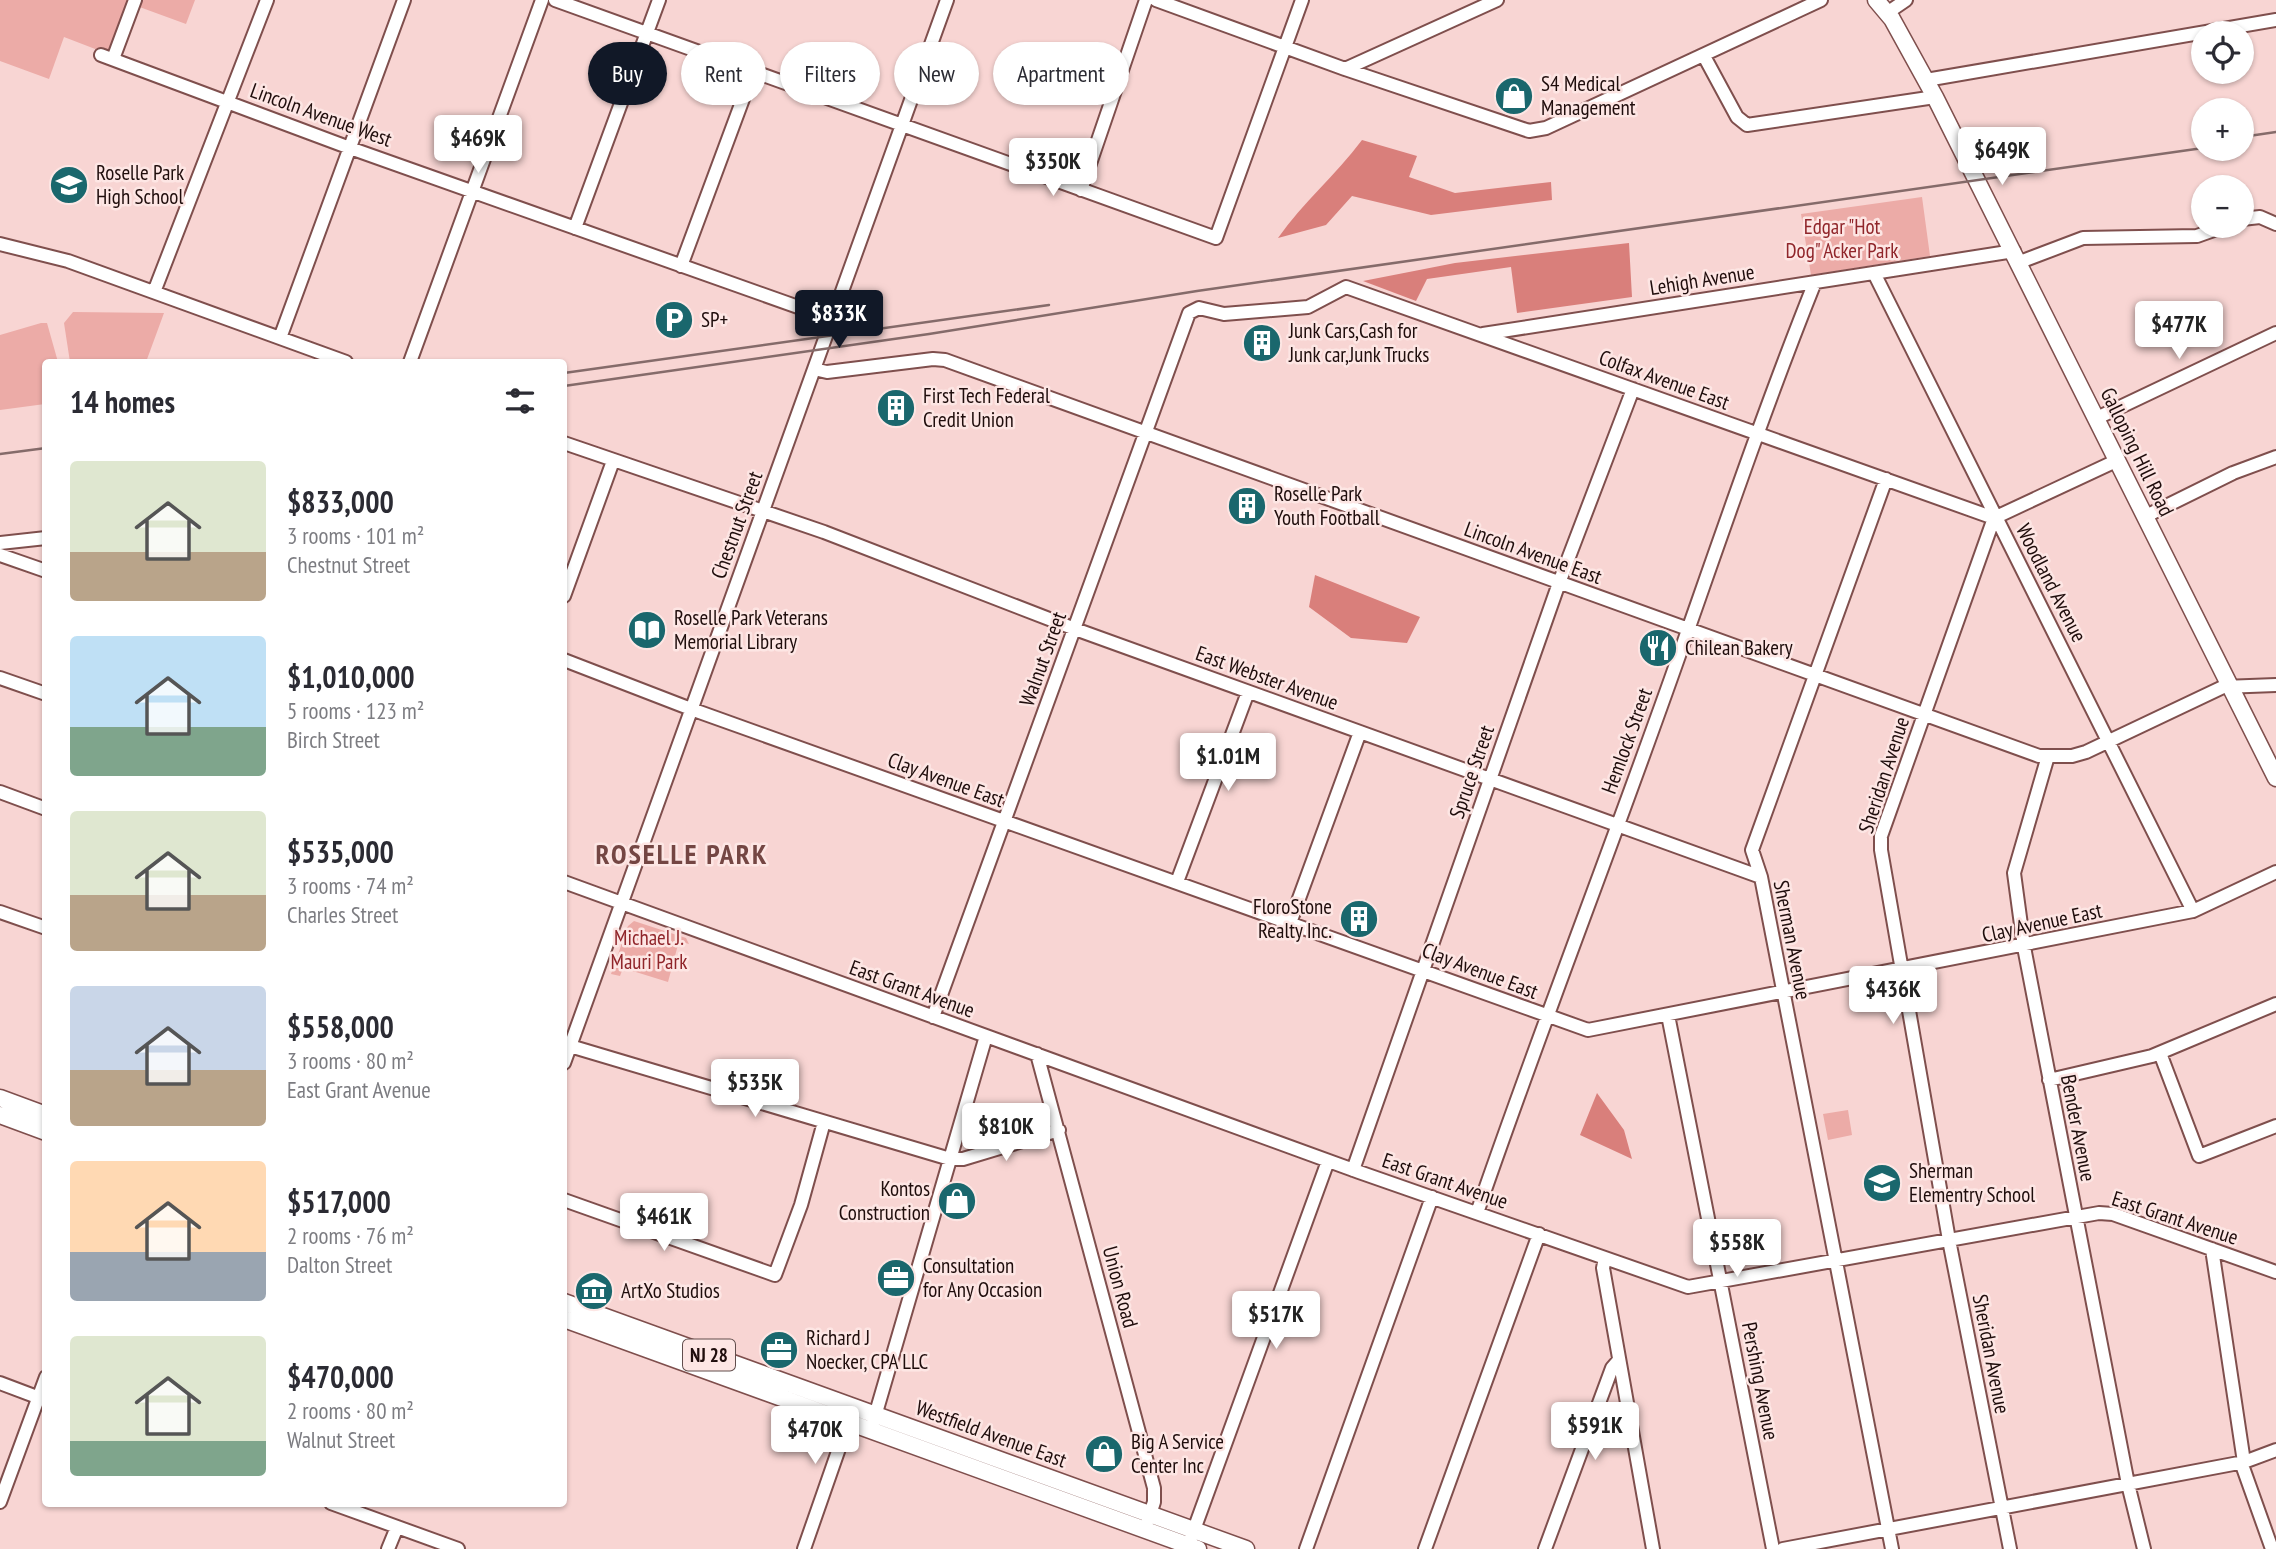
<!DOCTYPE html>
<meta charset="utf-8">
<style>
:root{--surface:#fff;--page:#f2f2f3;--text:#2b2b33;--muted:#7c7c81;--accent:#111827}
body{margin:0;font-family:"PT Sans Narrow",sans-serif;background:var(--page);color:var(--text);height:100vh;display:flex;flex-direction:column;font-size:26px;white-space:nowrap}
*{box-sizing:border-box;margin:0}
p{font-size:23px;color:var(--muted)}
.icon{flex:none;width:38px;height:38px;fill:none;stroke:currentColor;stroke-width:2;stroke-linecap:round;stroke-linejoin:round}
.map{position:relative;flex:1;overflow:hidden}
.drawer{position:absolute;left:42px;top:359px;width:525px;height:1148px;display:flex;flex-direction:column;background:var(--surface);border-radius:7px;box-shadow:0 2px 5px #0004}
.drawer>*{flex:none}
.guide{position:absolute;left:588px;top:42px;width:665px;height:63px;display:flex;gap:14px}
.buttons{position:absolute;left:2191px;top:21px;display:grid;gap:14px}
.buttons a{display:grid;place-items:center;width:63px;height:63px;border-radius:50%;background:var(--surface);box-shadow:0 2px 5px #0004;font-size:35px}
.price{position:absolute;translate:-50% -60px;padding:0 16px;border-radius:7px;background:#fff;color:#222;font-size:23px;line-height:46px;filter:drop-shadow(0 2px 4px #0008)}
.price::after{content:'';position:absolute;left:50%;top:42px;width:21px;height:16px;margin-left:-10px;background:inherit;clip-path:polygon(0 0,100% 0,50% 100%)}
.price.on{background:var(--accent);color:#fff}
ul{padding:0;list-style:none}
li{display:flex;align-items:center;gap:21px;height:175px;padding:0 28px}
li span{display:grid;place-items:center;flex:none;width:196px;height:140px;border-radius:7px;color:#555}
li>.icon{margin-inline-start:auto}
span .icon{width:84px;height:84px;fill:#fffc;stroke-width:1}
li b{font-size:30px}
h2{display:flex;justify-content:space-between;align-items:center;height:84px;padding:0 28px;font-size:30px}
.tag{padding:0 24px;border-radius:32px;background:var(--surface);box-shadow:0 2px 5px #0004;font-size:24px;line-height:63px}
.tag.on{background:var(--accent);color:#fff}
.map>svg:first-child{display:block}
</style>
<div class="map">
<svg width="2276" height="1549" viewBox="0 0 2276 1549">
<rect width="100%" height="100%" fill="#f8d5d3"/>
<path fill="#ecaba7" d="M0,0H195L186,24L134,5L116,57L64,37L49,79L0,61Z
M1922,197L1930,256L1811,275L1801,214Z
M73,312L164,313L146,362H70L64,323Z
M41,323H47L58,362H46L45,404L0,410V335Z
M634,921L686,938L689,944L679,941L668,982L623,968L620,976L611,974L628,926Z
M1848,1110L1852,1135L1828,1140L1823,1114Z"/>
<path fill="#d97f7b" d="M1362,140L1417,156L1409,177L1455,193L1551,182L1552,200L1431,215L1352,196L1326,225L1278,238C1303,202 1336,175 1362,140Z
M1629,243L1632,297L1517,313L1511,267L1427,279L1416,301L1363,281L1455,263Z
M1315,575L1420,617L1407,643L1351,638L1309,607Z
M1597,1093L1624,1130L1632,1159L1580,1135Z"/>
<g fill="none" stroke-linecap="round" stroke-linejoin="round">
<g stroke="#7f4f4d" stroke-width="16">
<path id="minor" d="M555,0L1216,238L1302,0
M1156,0L1345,69L1529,131L1546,128L1821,0
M1887,13L1906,0
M101,55L350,148L832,319
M1704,56L1737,117L1747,125L1935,97
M113,59L135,0
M1345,69L1497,0
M1926,80L2276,20
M1081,190L1146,0
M2242,219L2260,217L2276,224
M575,228L659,0
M0,244L68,261L346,362
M2020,262L2083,238L2197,236L2225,226
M681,266L753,72
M1874,273L2193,911
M154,292L267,0
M1483,334L2014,251
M280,338L404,0
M410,362L542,0
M814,369L827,372L933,359L945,360L2039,756H2072L2086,752L2223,687L2276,685
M2097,418L2276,333
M564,443L824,532L1075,629L1761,877
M1886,479L1752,850L1761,877L1892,1549
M2146,516L2233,473L2276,457
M1994,518L1881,836V850L1949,1240L2010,1549
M0,543L46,538
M0,555L46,571
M564,596L613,461
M564,660L691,709L1588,1030L2193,911L2276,872
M0,678L46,694
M2048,756L2014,873L2024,947L2128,1484L2144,1549
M0,792L46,809
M564,882L1359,1172L1688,1287L2099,1213L2113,1214L2276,1272
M1177,882L1248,692
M0,912L46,928
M1290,923L1360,732
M1668,1015L1773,1549
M933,1017L1189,313L1199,308L1224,314L1308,307L1346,287L1994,518L2118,460
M570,1046L950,1159H963L1059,1130
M2160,1053L2199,1156L2276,1126
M1037,1054L1154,1488V1502L1148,1520
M564,1063L947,0
M2049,1080L2152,1056L2276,1004
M1353,1170L1559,583L1633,389
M564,1200L775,1275L801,1205L824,1122
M1477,1213C1544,1018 1620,826 1688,630C1729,513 1769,397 1815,282
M2212,1249L2244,1462
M1605,1258L1603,1268L1653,1549
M0,1383L45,1400
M873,1423L986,1036
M2241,1462L2272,1549
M0,1502L46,1377
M331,1503L458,1549
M1191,1538L1328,1161
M388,1549L397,1527
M804,1549L851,1414
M1306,1549L1432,1197
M1425,1549L1539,1234
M1545,1549L1612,1368L1619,1360
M1783,1549L2244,1462L2276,1450"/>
</g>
<g stroke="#7f4f4d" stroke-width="19">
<path id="major" d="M1876,0L1892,19L1935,97L2276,778
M0,1098L46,1115
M0,1115L46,1132
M564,1302L1246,1549
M564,1319L1198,1549"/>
</g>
<use href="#minor" stroke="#fff" stroke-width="12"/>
<use href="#major" stroke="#fff" stroke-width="16"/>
<path stroke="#856b6a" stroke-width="2.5" d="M2242,137L2276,132
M564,373L1049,305
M564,386L929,334L1197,291L2203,148
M0,454L46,448"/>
</g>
<defs>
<g id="shop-disc" transform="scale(2.0125)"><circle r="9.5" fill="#1a676d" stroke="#fde6e4"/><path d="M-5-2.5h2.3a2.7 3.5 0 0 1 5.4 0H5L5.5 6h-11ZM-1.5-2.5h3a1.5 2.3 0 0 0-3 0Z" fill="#fff"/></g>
<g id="school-disc" transform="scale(2.0125)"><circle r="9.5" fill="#1a676d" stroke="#fde6e4"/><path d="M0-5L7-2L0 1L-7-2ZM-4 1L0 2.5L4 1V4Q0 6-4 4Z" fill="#fff"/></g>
<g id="parking-disc" transform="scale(2.0125)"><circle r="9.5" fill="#1a676d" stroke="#fde6e4"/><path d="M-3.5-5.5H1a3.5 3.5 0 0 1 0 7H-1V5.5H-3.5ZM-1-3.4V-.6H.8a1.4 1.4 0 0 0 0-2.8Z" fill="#fff"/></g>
<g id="building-disc" transform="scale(2.0125)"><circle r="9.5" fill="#1a676d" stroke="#fde6e4"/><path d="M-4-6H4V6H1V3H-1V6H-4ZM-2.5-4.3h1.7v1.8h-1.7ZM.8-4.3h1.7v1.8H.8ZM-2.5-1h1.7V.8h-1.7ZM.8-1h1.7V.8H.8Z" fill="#fff"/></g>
<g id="library-disc" transform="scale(2.0125)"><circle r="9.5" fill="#1a676d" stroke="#fde6e4"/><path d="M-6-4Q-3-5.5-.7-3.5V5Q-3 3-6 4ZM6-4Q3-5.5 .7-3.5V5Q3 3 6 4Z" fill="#fff"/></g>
<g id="restaurant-disc" transform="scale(2.0125)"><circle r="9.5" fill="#1a676d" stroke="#fde6e4"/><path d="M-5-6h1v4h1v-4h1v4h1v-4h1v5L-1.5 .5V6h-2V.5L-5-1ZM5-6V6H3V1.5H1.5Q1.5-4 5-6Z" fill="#fff"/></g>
<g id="office-disc" transform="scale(2.0125)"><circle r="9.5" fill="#1a676d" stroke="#fde6e4"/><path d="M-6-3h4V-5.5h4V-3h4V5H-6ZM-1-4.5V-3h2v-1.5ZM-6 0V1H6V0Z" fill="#fff"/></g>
<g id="museum-disc" transform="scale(2.0125)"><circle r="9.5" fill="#1a676d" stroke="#fde6e4"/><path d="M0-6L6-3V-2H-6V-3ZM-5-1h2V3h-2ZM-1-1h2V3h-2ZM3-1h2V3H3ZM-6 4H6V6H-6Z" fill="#fff"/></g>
</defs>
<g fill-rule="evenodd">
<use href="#shop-disc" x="1514" y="96"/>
<use href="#school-disc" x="69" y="185"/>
<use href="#parking-disc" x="674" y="320"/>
<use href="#building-disc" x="1262" y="343"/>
<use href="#building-disc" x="896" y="408"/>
<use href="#building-disc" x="1247" y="506"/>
<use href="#library-disc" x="647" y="630"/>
<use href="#restaurant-disc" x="1658" y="648"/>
<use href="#building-disc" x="1359" y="919"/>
<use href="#school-disc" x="1882" y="1183"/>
<use href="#shop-disc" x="957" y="1201"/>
<use href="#office-disc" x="896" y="1278"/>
<use href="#museum-disc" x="594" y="1291"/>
<use href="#office-disc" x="779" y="1350"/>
<use href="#shop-disc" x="1104" y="1454"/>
</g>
<g text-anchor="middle" stroke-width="5" stroke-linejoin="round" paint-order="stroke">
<rect fill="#fde6e4" stroke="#624e4d" stroke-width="2" x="683" y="1339.5" width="52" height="31" rx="5"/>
<g font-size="19" font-weight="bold" fill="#1f0d0c">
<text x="709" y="1362">NJ 28</text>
</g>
<g font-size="21" fill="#1f0d0c" stroke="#fde6e4" text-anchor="start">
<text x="1541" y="91">S4 Medical<tspan x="1541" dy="24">Management</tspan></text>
<text x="96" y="180">Roselle Park<tspan x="96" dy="24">High School</tspan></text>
<text x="701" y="327">SP+</text>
<text x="1289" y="338">Junk Cars,Cash for<tspan x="1289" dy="24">Junk car,Junk Trucks</tspan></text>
<text x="923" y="403">First Tech Federal<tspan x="923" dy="24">Credit Union</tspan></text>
<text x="1274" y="501">Roselle Park<tspan x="1274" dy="24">Youth Football</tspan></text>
<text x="674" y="625">Roselle Park Veterans<tspan x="674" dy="24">Memorial Library</tspan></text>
<text x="1685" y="655">Chilean Bakery</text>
<text x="1332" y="914" text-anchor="end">FloroStone<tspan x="1332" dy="24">Realty Inc.</tspan></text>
<text x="1909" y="1178">Sherman<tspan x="1909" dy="24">Elementry School</tspan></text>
<text x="930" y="1196" text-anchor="end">Kontos<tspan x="930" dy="24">Construction</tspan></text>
<text x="923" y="1273">Consultation<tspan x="923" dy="24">for Any Occasion</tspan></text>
<text x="621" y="1298">ArtXo Studios</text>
<text x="806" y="1345">Richard J<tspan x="806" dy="24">Noecker, CPA LLC</tspan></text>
<text x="1131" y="1449">Big A Service<tspan x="1131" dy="24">Center Inc</tspan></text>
</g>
<g font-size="21" fill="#1f0d0c" stroke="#fde6e4">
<text transform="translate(321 115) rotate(20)" y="7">Lincoln Avenue West</text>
<text transform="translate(1702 280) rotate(-9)" y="7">Lehigh Avenue</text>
<text transform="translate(1664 380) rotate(20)" y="7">Colfax Avenue East</text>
<text transform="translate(2137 452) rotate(64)" y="7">Galloping Hill Road</text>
<text transform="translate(737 525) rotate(-70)" y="7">Chestnut Street</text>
<text transform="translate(1533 553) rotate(20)" y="7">Lincoln Avenue East</text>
<text transform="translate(2051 583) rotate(63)" y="7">Woodland Avenue</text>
<text transform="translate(1043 659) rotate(-70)" y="7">Walnut Street</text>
<text transform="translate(1267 678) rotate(20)" y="7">East Webster Avenue</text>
<text transform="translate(1627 741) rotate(-70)" y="7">Hemlock Street</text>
<text transform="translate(1472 772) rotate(-71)" y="7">Spruce Street</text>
<text transform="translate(1884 775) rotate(-72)" y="7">Sheridan Avenue</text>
<text transform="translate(946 780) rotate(20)" y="7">Clay Avenue East</text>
<text transform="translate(2042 923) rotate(-12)" y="7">Clay Avenue East</text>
<text transform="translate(1792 940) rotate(79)" y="7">Sherman Avenue</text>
<text transform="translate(1480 971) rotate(21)" y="7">Clay Avenue East</text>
<text transform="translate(912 989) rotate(20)" y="7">East Grant Avenue</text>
<text transform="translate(2078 1128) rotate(79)" y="7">Bender Avenue</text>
<text transform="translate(1445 1181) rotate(19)" y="7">East Grant Avenue</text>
<text transform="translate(2175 1218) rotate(18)" y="7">East Grant Avenue</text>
<text transform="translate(1120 1287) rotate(75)" y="7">Union Road</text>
<text transform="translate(1991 1354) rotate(79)" y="7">Sheridan Avenue</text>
<text transform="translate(1760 1381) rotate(79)" y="7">Pershing Avenue</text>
<text transform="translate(991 1434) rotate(20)" y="7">Westfield Avenue East</text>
</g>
<g font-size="21" fill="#90252a" stroke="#fde6e4">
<text x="1842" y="234">Edgar "Hot<tspan x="1842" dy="24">Dog" Acker Park</tspan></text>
<text x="649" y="945">Michael J.<tspan x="649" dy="24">Mauri Park</tspan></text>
</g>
<g font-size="28" font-weight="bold" letter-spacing="2" fill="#744643" stroke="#fde6e4">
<text x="682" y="864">ROSELLE PARK</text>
</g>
</g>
</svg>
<div class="buttons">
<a><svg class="icon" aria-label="locate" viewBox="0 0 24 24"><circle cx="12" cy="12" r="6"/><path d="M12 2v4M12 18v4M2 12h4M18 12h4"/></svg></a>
<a>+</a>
<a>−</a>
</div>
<b class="price" style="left:478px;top:175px">$469K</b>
<b class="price" style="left:2002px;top:187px">$649K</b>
<b class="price" style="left:1053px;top:198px">$350K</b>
<b class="price on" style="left:839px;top:350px">$833K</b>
<b class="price" style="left:2179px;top:361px">$477K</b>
<b class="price" style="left:1228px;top:793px">$1.01M</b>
<b class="price" style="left:1893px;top:1026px">$436K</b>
<b class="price" style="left:755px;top:1119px">$535K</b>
<b class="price" style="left:1006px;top:1163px">$810K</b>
<b class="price" style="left:664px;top:1253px">$461K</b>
<b class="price" style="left:1737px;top:1279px">$558K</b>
<b class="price" style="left:1276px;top:1351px">$517K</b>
<b class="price" style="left:1595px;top:1462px">$591K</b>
<b class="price" style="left:815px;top:1466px">$470K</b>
<div class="guide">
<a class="tag on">Buy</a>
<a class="tag">Rent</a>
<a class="tag">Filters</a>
<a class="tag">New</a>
<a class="tag">Apartment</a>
</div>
<section class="drawer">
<h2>14 homes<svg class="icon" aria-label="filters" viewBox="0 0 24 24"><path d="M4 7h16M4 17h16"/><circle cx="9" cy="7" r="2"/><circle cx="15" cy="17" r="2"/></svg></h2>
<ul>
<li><span style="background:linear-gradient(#dfe7d0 65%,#b9a48a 0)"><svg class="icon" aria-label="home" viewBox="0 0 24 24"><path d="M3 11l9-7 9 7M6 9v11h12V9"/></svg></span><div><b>$833,000</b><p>3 rooms · 101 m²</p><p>Chestnut Street</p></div></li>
<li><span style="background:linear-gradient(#bfe0f5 65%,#7fa58c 0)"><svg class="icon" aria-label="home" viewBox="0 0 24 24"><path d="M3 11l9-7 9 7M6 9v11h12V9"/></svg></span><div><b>$1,010,000</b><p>5 rooms · 123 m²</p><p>Birch Street</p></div></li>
<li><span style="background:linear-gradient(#dfe7d0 60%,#b9a48a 0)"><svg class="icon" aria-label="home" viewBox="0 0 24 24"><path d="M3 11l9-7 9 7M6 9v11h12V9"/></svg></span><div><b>$535,000</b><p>3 rooms · 74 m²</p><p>Charles Street</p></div></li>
<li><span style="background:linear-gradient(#c9d6e8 60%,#b9a48a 0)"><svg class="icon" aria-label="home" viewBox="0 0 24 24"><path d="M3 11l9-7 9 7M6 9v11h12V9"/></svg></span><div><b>$558,000</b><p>3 rooms · 80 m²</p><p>East Grant Avenue</p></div></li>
<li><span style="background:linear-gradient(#ffd9b3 65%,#9aa5b1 0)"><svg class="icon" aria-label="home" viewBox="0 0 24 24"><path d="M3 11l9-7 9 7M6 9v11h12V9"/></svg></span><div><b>$517,000</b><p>2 rooms · 76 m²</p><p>Dalton Street</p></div></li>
<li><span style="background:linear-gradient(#dfe7d0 75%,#7fa58c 0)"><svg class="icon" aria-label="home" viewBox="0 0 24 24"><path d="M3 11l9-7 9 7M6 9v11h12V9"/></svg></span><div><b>$470,000</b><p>2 rooms · 80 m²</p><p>Walnut Street</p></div></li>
</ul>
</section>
</div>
